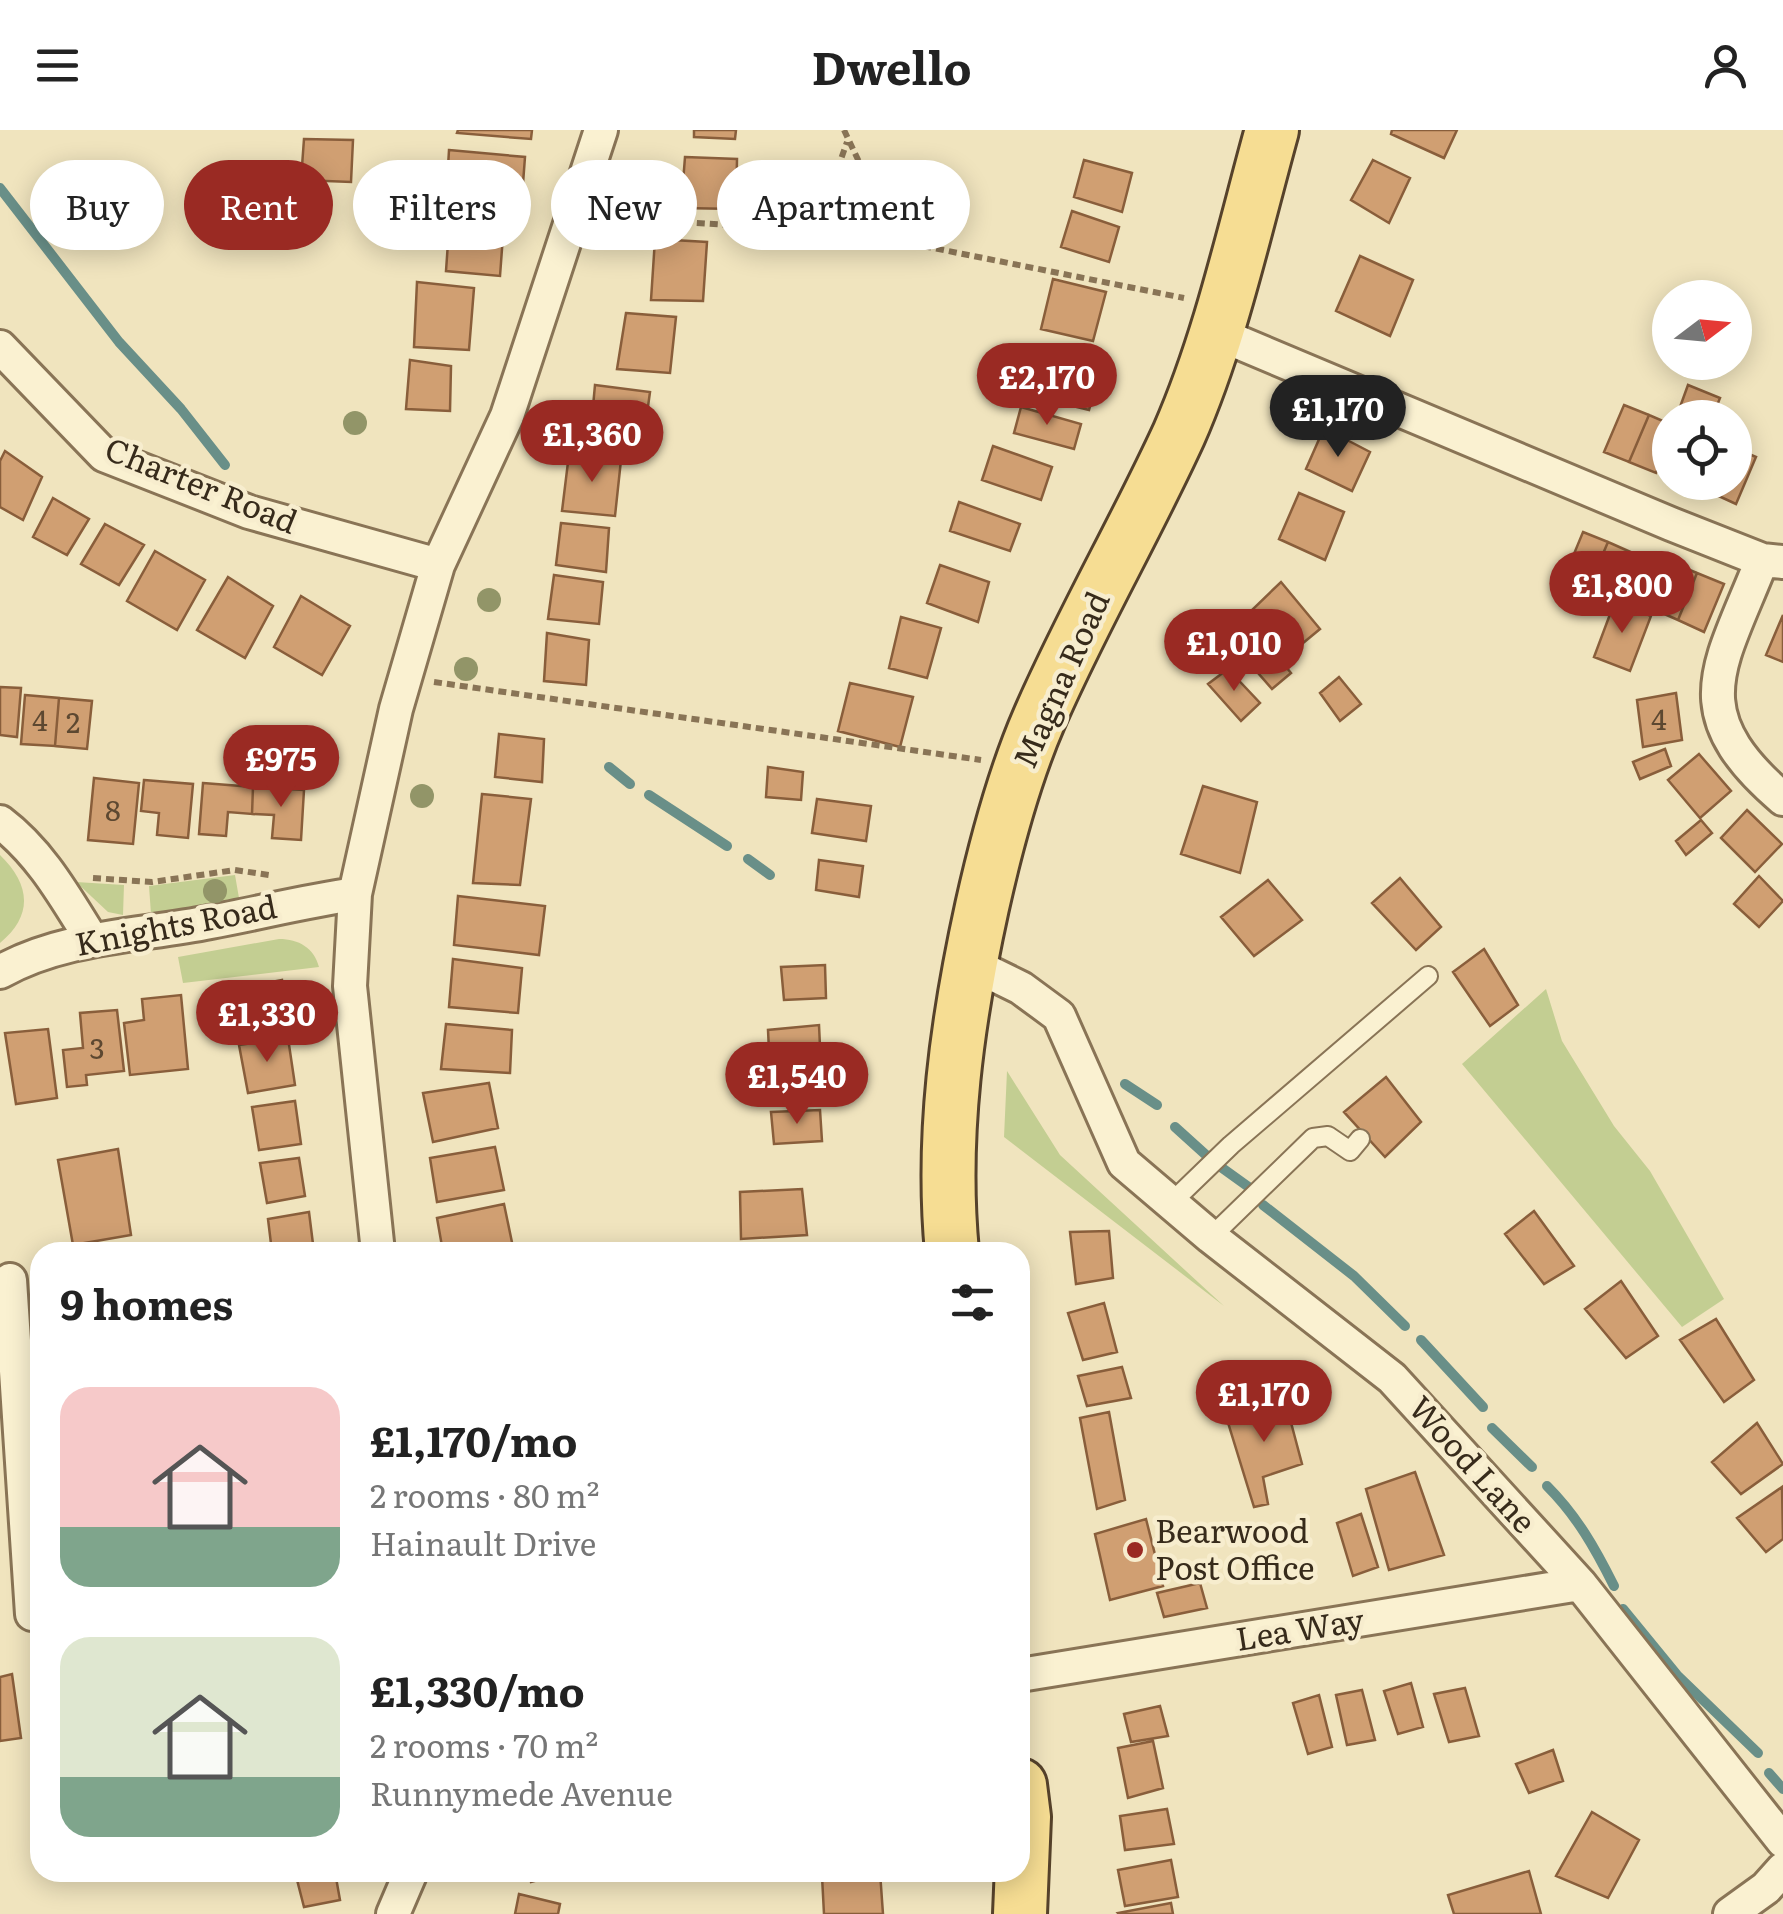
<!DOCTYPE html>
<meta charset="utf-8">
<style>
:root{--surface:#fff;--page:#f6f6f6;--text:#222;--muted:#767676;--accent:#9a2a23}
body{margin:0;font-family:Literata,serif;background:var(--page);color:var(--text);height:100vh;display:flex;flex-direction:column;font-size:38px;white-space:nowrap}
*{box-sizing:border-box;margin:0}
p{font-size:32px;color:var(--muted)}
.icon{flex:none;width:55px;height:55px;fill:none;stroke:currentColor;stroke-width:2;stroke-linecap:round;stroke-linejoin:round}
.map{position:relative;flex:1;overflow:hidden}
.details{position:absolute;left:30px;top:1112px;width:1000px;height:640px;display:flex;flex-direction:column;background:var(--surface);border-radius:30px;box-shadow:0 5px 25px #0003}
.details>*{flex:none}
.hud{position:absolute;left:30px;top:30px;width:1000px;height:90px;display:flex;gap:20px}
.needle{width:65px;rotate:74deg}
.tools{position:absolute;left:1652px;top:150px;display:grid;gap:20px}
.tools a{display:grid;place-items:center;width:100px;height:100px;border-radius:50%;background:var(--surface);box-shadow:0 5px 25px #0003;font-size:50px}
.price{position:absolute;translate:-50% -85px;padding:0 22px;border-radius:35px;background:var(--accent);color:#fff;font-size:32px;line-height:65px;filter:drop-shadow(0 2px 5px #0008)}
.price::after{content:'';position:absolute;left:50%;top:60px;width:30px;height:22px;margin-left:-15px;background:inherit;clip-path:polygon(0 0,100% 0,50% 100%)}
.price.active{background:#222;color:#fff}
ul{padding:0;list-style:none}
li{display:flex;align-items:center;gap:30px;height:250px;padding:0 30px}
li span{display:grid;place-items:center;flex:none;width:280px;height:200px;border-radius:30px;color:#555}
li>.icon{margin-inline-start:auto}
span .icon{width:120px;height:120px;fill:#fffc;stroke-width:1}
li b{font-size:42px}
h2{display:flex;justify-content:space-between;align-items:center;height:120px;padding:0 30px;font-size:42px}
.chip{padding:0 35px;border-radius:45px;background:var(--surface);box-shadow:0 5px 25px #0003;font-size:35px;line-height:90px}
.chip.active{background:var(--accent);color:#fff}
header{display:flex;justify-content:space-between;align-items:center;height:130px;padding:0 30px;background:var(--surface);font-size:45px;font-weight:700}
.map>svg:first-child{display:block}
</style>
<header><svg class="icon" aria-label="menu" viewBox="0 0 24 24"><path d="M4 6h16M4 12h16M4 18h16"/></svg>Dwello<svg class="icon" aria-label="person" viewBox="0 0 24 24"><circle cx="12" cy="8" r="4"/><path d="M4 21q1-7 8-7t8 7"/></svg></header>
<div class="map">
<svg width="1783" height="1784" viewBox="0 0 1783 1784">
<rect width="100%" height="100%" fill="#f0e4be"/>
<path fill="#c3ce92" d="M0,725C30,754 34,785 0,813Z
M235,745L239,768L151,784L149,756Z
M76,752L124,755L123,785L108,782Z
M279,809C299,809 314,818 319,837L183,853L178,827Z
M1546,859L1562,911L1614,996L1650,1041L1724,1169L1682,1197L1462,934Z
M1007,941L1060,1025L1224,1176L1004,1007Z"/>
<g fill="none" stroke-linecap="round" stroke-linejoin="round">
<path stroke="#698f88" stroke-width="10" d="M0,58L119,212L181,279L225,335
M609,637L630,654
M649,665L727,716
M748,729L770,745
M1125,954L1157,975
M1175,997L1206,1025
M1218,1035L1250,1058
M1263,1075L1354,1146L1405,1196
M1421,1210L1483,1277
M1492,1298L1532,1337
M1547,1356C1577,1386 1595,1418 1614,1456
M1623,1479L1677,1545L1758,1623
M1769,1643L1783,1659"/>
</g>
<path fill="#d09f72" stroke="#895e3b" stroke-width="2.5" d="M458,0H532L531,9L457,3Z
M694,0H736L735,9L694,7Z
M1392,0H1457L1444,28L1391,4Z
M304,9L353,10L351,52L301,50Z
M449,20L525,27L521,80L446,72Z
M685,27L737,29L736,79L681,78Z
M1084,30L1132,43L1122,82L1074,67Z
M1373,30L1410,48L1389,93L1351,70Z
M1072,81L1119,97L1109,132L1061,117Z
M450,84L504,92L500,146L446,141Z
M655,109L707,112L703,171L651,170Z
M1360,126L1413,150L1390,206L1336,181Z
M1053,149L1106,162L1093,211L1041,199Z
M417,152L474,158L469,220L414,217Z
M626,183L676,187L670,243L617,239Z
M410,230L451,236L450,281L406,279Z
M1033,230L1098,248L1089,280L1024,264Z
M595,255L650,262L643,313L590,309Z
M1688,255L1720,268L1712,288H1676Z
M1624,275L1649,285L1629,332L1604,322Z
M1021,277L1081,294L1074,319L1014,303Z
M1649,285L1670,294V310L1656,343L1629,332Z
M1324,298L1370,322L1352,361L1306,339Z
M993,316L1052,337L1041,370L982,350Z
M1735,318L1756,327L1736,374L1710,362L1714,352H1735Z
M5,321L42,347L23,390L0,377V331Z
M569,324L621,330L615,386L562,381Z
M1299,363L1344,382L1325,430L1279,409Z
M53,368L89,389L67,425L33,407Z
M959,372L1020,394L1010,421L950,401Z
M561,393L609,398L606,442L556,435Z
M105,394L144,415L119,455L81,434Z
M1583,402L1608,412L1588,459L1564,448Z
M1608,412L1635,424L1615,471L1588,459Z
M155,421L205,450L177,500L127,471Z
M1673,433L1697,443L1678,490L1653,479Z
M940,435L989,452L978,492L927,473Z
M1697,443L1724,454L1704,502L1678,490Z
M554,445L603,452L599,494L548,489Z
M228,447L273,476L245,528L197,500Z
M1281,452L1320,499L1291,523L1253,479Z
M301,466L350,496L322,545L274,517Z
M1615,471L1651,486L1630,541L1594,527Z
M1783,485V532L1766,525Z
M901,487L941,498L927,548L889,538Z
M547,503L589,510L586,555L544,551Z
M1258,503L1291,543L1272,559L1237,519Z
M1228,539L1260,573L1241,591L1208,554Z
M1339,547L1361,574L1340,591L1320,563Z
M850,553L913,567L900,617L838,601Z
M0,557L21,558L17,607L0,605Z
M1676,563L1682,610L1643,617L1637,570Z
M25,565L59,568L55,616L21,614Z
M59,568L92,571L87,619L55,616Z
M499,604L544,609L542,652L495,647Z
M1665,619L1671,636L1640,649L1633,632Z
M1699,624L1731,661L1700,688L1668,650Z
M768,637L803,642L801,670L766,667Z
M94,648L139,653L133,714L88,710Z
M144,650L193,654L188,708L157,705L159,683L141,681Z
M203,653L253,657L252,684L228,682L226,706L199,704Z
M1203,656L1257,672L1240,743L1181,724Z
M253,657L304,660L301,710L272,708L274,685L252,684Z
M482,664L531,669L520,755L473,753Z
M817,669L871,676L866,711L812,703Z
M1747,680L1782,714L1755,742L1721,708Z
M1701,690L1712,703L1686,725L1676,711Z
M819,730L863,736L859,767L816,760Z
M1759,746L1783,771L1759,797L1734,774Z
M1400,748L1441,797L1416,820L1372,773Z
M1268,750L1302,790L1254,826L1221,787Z
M458,766L545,776L539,825L454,815Z
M1484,819L1518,875L1490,896L1453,842Z
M453,829L522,838L518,883L449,877Z
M825,835L826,868L784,870L781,837Z
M282,850L288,893L243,898L235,859Z
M181,865L188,939L130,945L124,893L144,890L142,869Z
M117,880L124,941L86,945L87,955L67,957L63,920L83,918L80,883Z
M446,894L512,900L510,943L441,939Z
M819,895L821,938L770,942L768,900Z
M48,899L57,968L16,974L5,903Z
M288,908L295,955L248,963L239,915Z
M1386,947L1421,992L1385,1027L1344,982Z
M489,953L498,998L433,1012L423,963Z
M295,971L301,1014L259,1020L252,977Z
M820,980L822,1011L774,1014L771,982Z
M495,1017L504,1060L437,1072L430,1028Z
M118,1019L131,1105L73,1115L58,1030Z
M299,1028L305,1066L267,1073L260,1033Z
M802,1059L807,1105L741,1109L740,1062Z
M504,1074L514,1122H443L437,1088Z
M1534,1081L1574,1136L1544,1154L1505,1104Z
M309,1082L314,1122H272L268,1089Z
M1109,1101L1113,1148L1076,1154L1070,1102Z
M1621,1151L1658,1206L1626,1228L1585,1179Z
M1104,1173L1117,1222L1083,1230L1068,1183Z
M1716,1189L1754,1250L1724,1272L1680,1210Z
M1122,1237L1131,1268L1087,1276L1078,1246Z
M1285,1270L1302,1334L1263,1347L1268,1374L1254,1377L1226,1286Z
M1109,1282L1125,1370L1097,1379L1080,1288Z
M1757,1293L1783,1334L1741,1364L1712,1332Z
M1415,1342L1444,1425L1389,1440L1366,1359Z
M1782,1357L1783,1409L1766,1422L1737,1388Z
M1361,1384L1378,1437L1353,1446L1337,1393Z
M1146,1389L1163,1456L1110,1470L1095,1404Z
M1200,1453L1207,1478L1164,1487L1157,1463Z
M12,1544L21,1608L0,1611V1547Z
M1411,1553L1423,1597L1398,1604L1384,1561Z
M1465,1558L1479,1606L1449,1612L1434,1564Z
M1362,1560L1375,1610L1347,1615L1336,1565Z
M1319,1565L1332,1617L1308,1624L1293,1573Z
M1160,1576L1168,1606L1131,1612L1124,1584Z
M1153,1611L1163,1658L1128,1668L1118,1618Z
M1553,1620L1563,1651L1529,1663L1516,1634Z
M1167,1679L1174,1714L1125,1720L1120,1686Z
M1592,1682L1639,1710L1608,1768L1556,1746Z
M1171,1730L1178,1767L1125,1776L1118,1740Z
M1529,1741L1541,1784H1454L1448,1765Z
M295,1742H335L340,1770L304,1777Z
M528,1742H568L531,1752Z
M880,1742L883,1784H824L822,1746Z
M519,1764L560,1774L558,1784H515Z
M1171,1773L1173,1784H1119L1118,1783Z"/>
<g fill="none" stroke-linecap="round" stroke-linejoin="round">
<g stroke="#897456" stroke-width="22">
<path id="service" d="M1171,1073L1231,1015L1428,846
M1211,1107L1313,1008L1328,1006L1350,1021L1360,1009"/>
</g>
<g stroke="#897456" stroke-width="38">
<path id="minor" d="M1214,202L1671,394L1762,430L1783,432
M0,217L104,325L249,382L438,435
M1762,430C1720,537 1680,581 1783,669
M0,692C41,723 65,767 92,810
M970,833L1021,858L1059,886L1124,1033L1211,1107L1392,1248L1580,1454L1783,1711
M0,842C64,806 140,806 210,792C259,783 306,771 355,764
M378,1122L350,856L355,764L396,579L438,435L507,286L601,0
M10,1150L32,1484
M1020,1545L1580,1454
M393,1784L411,1742
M1730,1784L1766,1758L1783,1739"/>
</g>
<g stroke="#56422b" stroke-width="58">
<path id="primary" d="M952,1122C941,1006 957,891 982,777C996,714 1013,649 1039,589C1081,492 1135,400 1179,304C1221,208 1244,101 1272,0
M1020,1655L1024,1687L1020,1784"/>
</g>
<path stroke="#897456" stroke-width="6" stroke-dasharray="8 5" stroke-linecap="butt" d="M844,0L869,53L904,104L928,117L1184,168
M606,87L896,106L904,104
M816,101L847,12
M434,552L981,630
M93,748L152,752L235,740L269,745"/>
<use href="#service" stroke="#faf1d1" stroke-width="18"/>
<use href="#minor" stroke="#faf1d1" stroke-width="32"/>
<use href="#primary" stroke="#f6dd93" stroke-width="52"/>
</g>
<g fill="#929568">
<circle cx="355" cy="293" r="12"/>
<circle cx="489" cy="470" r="12"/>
<circle cx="466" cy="539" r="12"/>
<circle cx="422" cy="666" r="12"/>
<circle cx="215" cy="761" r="12"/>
</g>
<circle fill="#9a2a23" stroke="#f7edce" stroke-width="4" cx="1135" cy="1420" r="10"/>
<g text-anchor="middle" stroke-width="9" stroke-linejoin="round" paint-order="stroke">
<g font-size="28" fill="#5d4831">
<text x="1659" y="600">4</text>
<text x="40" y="601">4</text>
<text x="73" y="603">2</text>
<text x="113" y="691">8</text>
<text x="97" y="929">3</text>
</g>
<g font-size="32" fill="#372b1b" stroke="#f7edce">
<text transform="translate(201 356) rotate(22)" y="11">Charter Road</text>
<text transform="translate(1062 550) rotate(-66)" y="11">Magna Road</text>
<text transform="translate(176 796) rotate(-11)" y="11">Knights Road</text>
<text transform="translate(1472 1335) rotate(48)" y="11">Wood Lane</text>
<text transform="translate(1300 1500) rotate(-9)" y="11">Lea Way</text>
</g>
<g font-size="32" fill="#372b1b" stroke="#f7edce" text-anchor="start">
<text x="1155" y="1413">Bearwood<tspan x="1155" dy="37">Post Office</tspan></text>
</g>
</g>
</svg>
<div class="tools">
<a><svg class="needle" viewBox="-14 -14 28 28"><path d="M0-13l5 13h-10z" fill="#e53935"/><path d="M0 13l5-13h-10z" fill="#767676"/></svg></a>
<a><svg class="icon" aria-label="locate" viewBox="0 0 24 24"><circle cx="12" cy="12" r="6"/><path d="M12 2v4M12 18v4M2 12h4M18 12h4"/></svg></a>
</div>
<b class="price" style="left:1047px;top:298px">£2,170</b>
<b class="price active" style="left:1338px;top:330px">£1,170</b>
<b class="price" style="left:592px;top:355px">£1,360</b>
<b class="price" style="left:1622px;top:506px">£1,800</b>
<b class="price" style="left:1234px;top:564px">£1,010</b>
<b class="price" style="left:281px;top:680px">£975</b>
<b class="price" style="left:267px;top:935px">£1,330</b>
<b class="price" style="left:797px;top:997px">£1,540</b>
<b class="price" style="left:1264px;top:1315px">£1,170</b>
<div class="hud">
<a class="chip">Buy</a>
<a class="chip active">Rent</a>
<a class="chip">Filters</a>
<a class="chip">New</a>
<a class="chip">Apartment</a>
</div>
<section class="details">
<h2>9 homes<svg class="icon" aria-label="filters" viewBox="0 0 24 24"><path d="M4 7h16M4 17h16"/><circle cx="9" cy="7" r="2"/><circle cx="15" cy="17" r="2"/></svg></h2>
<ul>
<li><span style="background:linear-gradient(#f6c9c9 70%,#7fa58c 0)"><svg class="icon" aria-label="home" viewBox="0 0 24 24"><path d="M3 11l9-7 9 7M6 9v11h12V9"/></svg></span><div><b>£1,170/mo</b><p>2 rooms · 80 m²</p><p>Hainault Drive</p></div></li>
<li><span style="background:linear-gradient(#dfe7d0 70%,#7fa58c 0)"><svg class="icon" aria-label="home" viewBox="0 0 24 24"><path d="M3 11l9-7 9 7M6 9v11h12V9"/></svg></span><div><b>£1,330/mo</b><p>2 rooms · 70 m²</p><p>Runnymede Avenue</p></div></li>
</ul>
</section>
</div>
